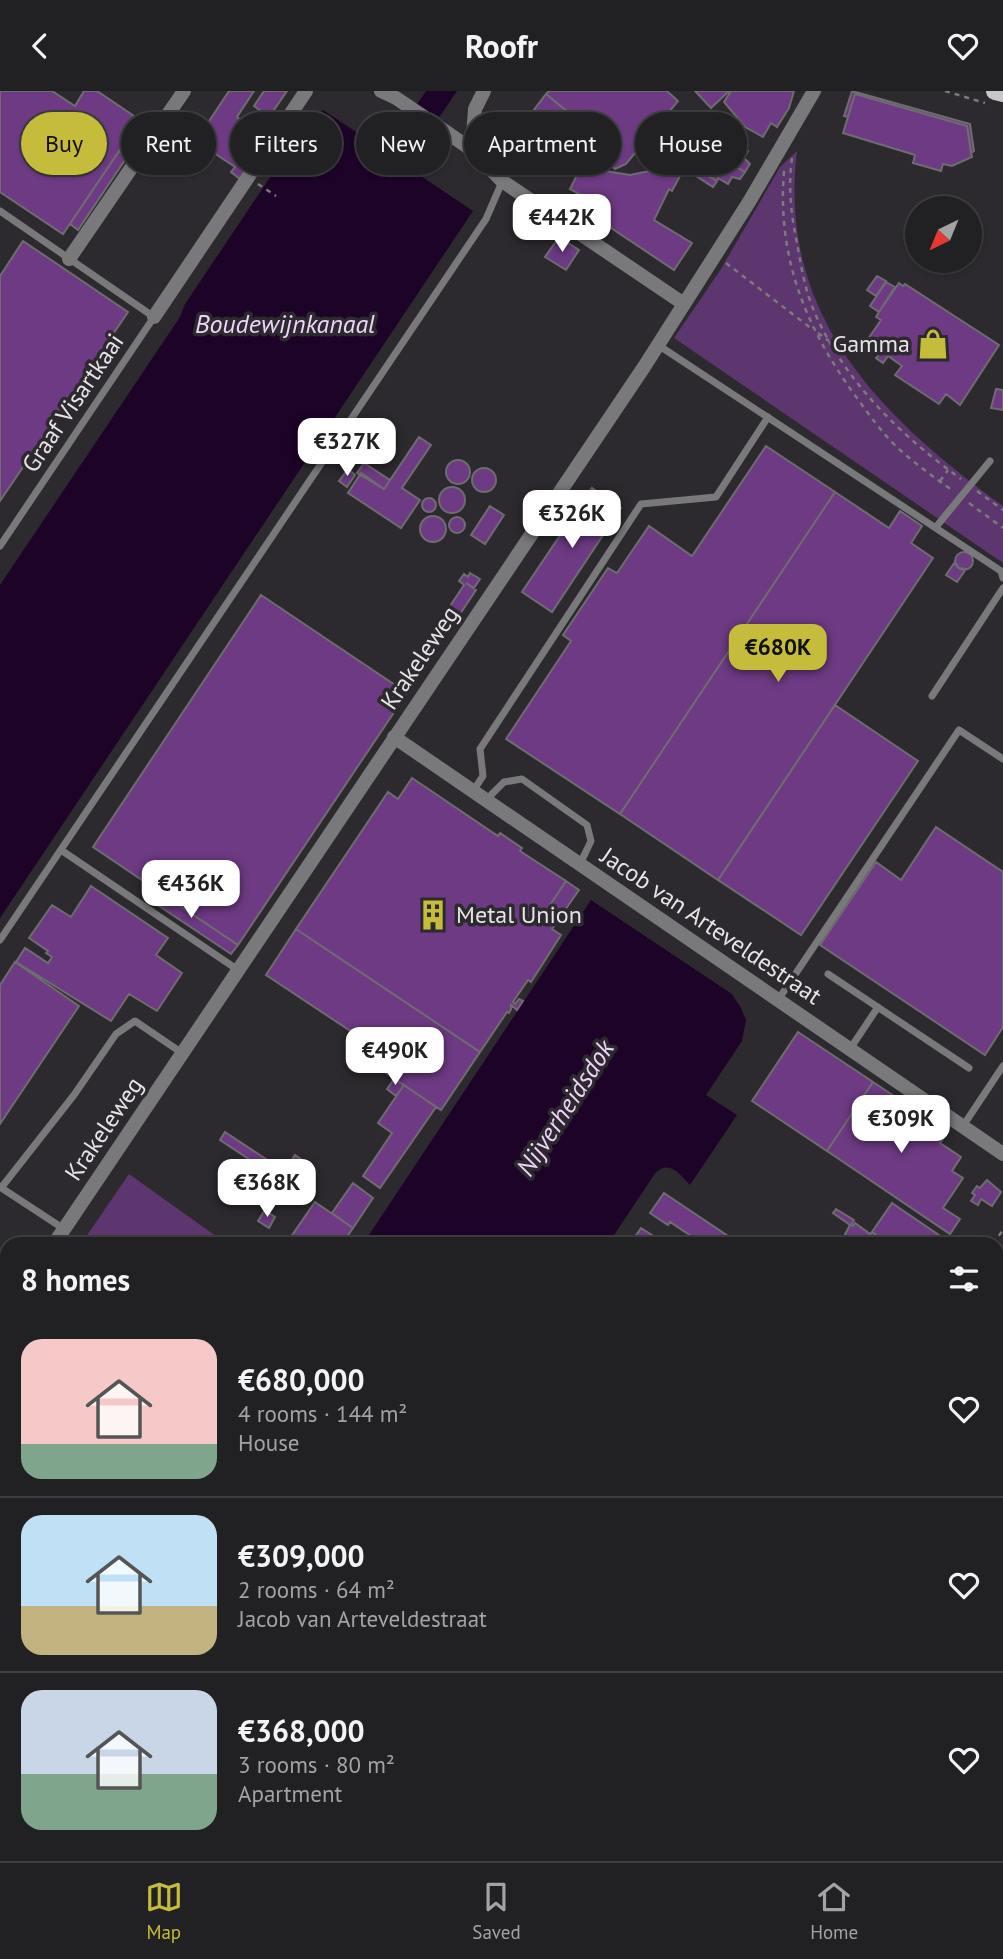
<!DOCTYPE html>
<meta charset="utf-8">
<style>
:root{--surface:#212022;--page:#2d2d2f;--text:#f1f3f6;--muted:#a2a3a5;--line:#3e3e40;--accent:#c6bc3c}
body{margin:0;font-family:"PT Sans",sans-serif;background:var(--page);color:var(--text);height:100vh;display:flex;flex-direction:column;font-size:26px;white-space:nowrap}
*{box-sizing:border-box;margin:0}
p{font-size:23px;color:var(--muted)}
.icon{flex:none;width:38px;height:38px;fill:none;stroke:currentColor;stroke-width:2;stroke-linecap:round;stroke-linejoin:round}
.map{position:relative;flex:1;overflow:hidden}
.side{position:absolute;left:0px;top:1146px;width:1004px;height:625px;display:flex;flex-direction:column;background:var(--surface);border-radius:21px 21px 0 0;box-shadow:0 2px 5px #0004,0 0 0 2px var(--line)}
.side>*{flex:none}
.banner{position:absolute;left:21px;top:21px;width:962px;height:63px;display:flex;gap:14px}
.needle{width:46px;rotate:223deg}
.fabs{position:absolute;left:905px;top:105px;display:grid;gap:14px}
.fabs a{display:grid;place-items:center;width:77px;height:77px;border-radius:50%;background:var(--surface);box-shadow:0 2px 5px #0004,0 0 0 2px var(--line);font-size:35px}
.price{position:absolute;translate:-50% -60px;padding:0 16px;border-radius:14px;background:#fff;color:#222;font-size:23px;line-height:46px;filter:drop-shadow(0 2px 4px #0008)}
.price::after{content:'';position:absolute;left:50%;top:42px;width:21px;height:16px;margin-left:-10px;background:inherit;clip-path:polygon(0 0,100% 0,50% 100%)}
.price.current{background:var(--accent);color:#111}
ul{padding:0;list-style:none}
li{display:flex;align-items:center;gap:21px;height:175px;padding:0 21px}
li+li{border-top:2px solid var(--line)}
li span{display:grid;place-items:center;flex:none;width:196px;height:140px;border-radius:21px;color:#555}
li>.icon{margin-inline-start:auto}
span .icon{width:84px;height:84px;fill:#fffc;stroke-width:1}
li b{font-size:30px}
h2{display:flex;justify-content:space-between;align-items:center;height:84px;padding:0 21px;font-size:30px}
.chip{padding:0 24px;border-radius:32px;background:var(--surface);box-shadow:0 2px 5px #0004,0 0 0 2px var(--line);font-size:24px;line-height:63px}
.chip.current{background:var(--accent);color:#111}
header{display:flex;justify-content:space-between;align-items:center;height:91px;padding:0 21px;background:var(--surface);font-size:32px;font-weight:600}
.tab-bar{display:flex;justify-content:space-around;align-items:center;height:98px;border-top:2px solid var(--line);background:var(--surface);font-size:19px;color:var(--muted)}
.tab-bar a{display:grid;justify-items:center;gap:4px}
.tab-bar .current{color:var(--accent)}
.map>svg:first-child{display:block}
</style>
<header><svg class="icon" aria-label="back" viewBox="0 0 24 24"><path d="M15 5l-7 7 7 7"/></svg>Roofr<svg class="icon" aria-label="heart" viewBox="0 0 24 24"><path d="M12 20l-8-8c-3-5 5-10 8-4 3-6 11-1 8 4z"/></svg></header>
<div class="map">
<svg width="1003" height="1770" viewBox="0 0 1003 1770">
<rect width="100%" height="100%" fill="#2c2a2e"/>
<path fill="#5d356f" d="M797,60C777,225 881,326 1003,415V472L674,247L721,178L780,76Z
M129,1083L227,1153H81Z
M998,1549L1003,1550V1770H683L687,1764H998Z"/>
<path fill="#1d0327" d="M426,0H457L406,75L473,120L0,827V494L180,226L185,213L283,67L323,19L385,60Z
M591,809L732,903L741,917L746,929L742,950L706,1004L737,1024L690,1094C680,1084 671,1069 656,1081L608,1153H363Z
M7,1689V1764H202L198,1770H0V1700Z"/>
<g fill="none" stroke-linecap="round" stroke-linejoin="round">
<path stroke="#1d0327" stroke-width="4.5" d="M998,1383L1003,1385"/>
</g>
<path fill="#6d3a83" stroke="#6f6c71" stroke-width="2" d="M0,0H52L75,15L84,0H97L140,29L63,143L0,101Z
M229,0H254L237,26L247,33L254,22L275,36L240,88L231,81L235,76L196,50Z
M264,0H287L269,26L254,15Z
M549,0H667L678,10L626,73L615,78L584,51L591,43L583,37L585,35L546,3Z
M695,0H729L711,17Z
M731,0H794L789,17L777,36L771,32L763,46L745,36L724,11Z
M852,0L970,33L974,60L971,62L967,35L855,3L848,26L844,25Z
M546,3L573,25L559,42L533,20Z
M855,3L967,35L972,66L952,75L943,73L941,80L913,72L915,64L843,42Z
M741,56L748,60L744,67L750,73L745,81L718,65L720,61L733,68Z
M119,60L127,66L78,139L70,133Z
M719,65L745,81L740,88L732,86L728,93L718,87L717,90L706,84Z
M426,67L435,74L429,83L420,77Z
M684,70L717,90L713,96L676,72Z
M581,76L630,84L664,77L680,85L672,100L669,98L654,129L692,152L674,179L593,125L599,114L570,98Z
M559,146L579,159L566,179L545,166Z
M23,150L128,221L0,410V185Z
M877,185L886,190L876,205L867,199Z
M886,191L895,196L879,221L870,215Z
M899,192L903,195L905,193L999,254L960,314L946,303L939,313L895,284L902,275L888,265L883,272L876,267L881,261L866,251L881,229L876,226L879,221Z
M996,298L1003,299V319L991,317Z
M419,346L431,354L402,397L420,409L401,437L348,402L361,382L384,398Z
M766,355L835,401L620,723L506,648L571,550L563,544L608,477L617,482L649,435L692,465Z
M446 381a12 12 0 1 1 24 0a12 12 0 1 1-24 0Z
M364,372L390,389L384,398L357,382Z
M472 389a12 12 0 1 1 24 0a12 12 0 1 1-24 0Z
M348,378L355,384L347,396L339,390Z
M439 409a13 13 0 1 1 26 0a13 13 0 1 1-26 0Z
M592,397L621,417L552,521L522,501Z
M835,401L889,437L900,420L922,435L911,452L933,467L718,789L620,723Z
M422 414a7 7 0 1 1 14 0a7 7 0 1 1-14 0Z
M490,415L504,424L485,453L471,444Z
M420 438a13 13 0 1 1 26 0a13 13 0 1 1-26 0Z
M449 434a8 8 0 1 1 16 0a8 8 0 1 1-16 0Z
M955 470a9 9 0 1 1 18 0a9 9 0 1 1-18 0Z
M955,471L959,477L966,478L957,491L946,484Z
M470,482L480,488L474,497L466,492L476,499L458,526L448,518L464,494L459,490L464,483L468,486Z
M261,504L407,602L238,854L93,756Z
M835,614L918,670L801,844L718,789Z
M412,687L498,745L500,742L522,757L520,760L566,790L550,814L563,822L560,831L558,830L552,838L561,844L531,891L528,889L513,911L515,913L519,908L523,910L517,919L511,914V918L509,922L507,921L480,961L296,838L388,701L398,708Z
M936,736L1003,781V936L985,964L820,854L876,771L901,789Z
M566,790L579,799L563,822L550,814Z
M91,795L168,847L156,864L182,882L157,920L129,903L111,930L16,871L25,857L48,872L52,866L46,862L48,860L29,847L52,814L71,826Z
M150,795L238,854L231,863L144,805Z
M296,838L480,961L441,1019L365,968L373,955L266,884Z
M15,871L79,915L0,1033V894Z
M798,941L873,991L827,1060L752,1010Z
M394,988L404,994L396,1005L387,998Z
M873,991L948,1041L940,1052L961,1066L952,1080L963,1087L943,1117L960,1128L950,1143L827,1060Z
M404,994L436,1016L380,1097L363,1085L392,1042L378,1032Z
M225,1041L275,1074L277,1072L286,1078L295,1064L312,1076L291,1108L274,1096L279,1088L220,1049Z
M987,1089L1001,1101L992,1115L981,1108L978,1114L971,1110L975,1104L972,1102L977,1095L980,1097Z
M353,1092L373,1107L353,1137L332,1122Z
M664,1102L740,1153H703L670,1131L668,1134L650,1122Z
M315,1111L353,1137L342,1153H286Z
M892,1112L952,1153H889L872,1141Z
M836,1118L854,1129L851,1134L853,1135L855,1132L870,1143L862,1153H840L850,1134L833,1122Z
M265,1119L275,1126L269,1137L258,1130Z
M641,1137L666,1153H630Z
M872,1141L889,1153H863Z
M0,1348L7,1352V1430L0,1426Z
M998,1430L1003,1431V1522L998,1520Z
M495,1764H554L550,1770H504Z"/>
<g fill="none" stroke-linecap="round" stroke-linejoin="round">
<path stroke="#7c7a7e" stroke-width="2.5" stroke-dasharray="5 5" stroke-linecap="butt" d="M945,0L985,12
M792,67C788,95 791,124 797,152C801,175 805,199 814,220C844,290 900,344 961,388
M784,80C777,166 805,235 854,303C868,322 881,341 898,357C915,373 934,386 953,400
M258,93L276,105
M726,172L812,238
M818,242L829,250
M940,390L948,379
M977,400L1003,419
M969,412L1003,437
M993,1153L1003,1139
M998,1361L1003,1355
M998,1690L1003,1695
M978,1764L997,1770
M575,1770L579,1764"/>
<path stroke="#79787a" stroke-width="7" d="M0,120L154,226L0,455
M658,254L1001,480L1003,487
M936,436L990,370
M932,605L1003,497
M473,700L483,685L480,658L641,413L716,406L768,326
M486,709L504,691L522,688L587,734L591,750L580,773
M61,759L238,879
M0,849L486,128L502,91
M828,883L969,977
M778,909L959,639L1003,668
M850,958L878,916
M963,1035L1003,975
M0,1096L64,1138
M1,1097L74,1004L116,943L135,930L182,962
M998,1550L1003,1551"/>
<path stroke="#79787a" stroke-width="14" d="M381,0L396,7L442,38L472,59L502,90L684,213
M472,59L475,18L484,0
M69,168L184,0
M154,226L306,0
M394,646L1003,1063
M54,1153L644,276L749,111L814,0
M0,1233L7,1223
M998,1293L1003,1285
M673,1770L677,1764"/>
<path stroke="#a6a4a7" stroke-width="14" d="M998,1173L1003,1165
M595,1770L599,1764"/>
<path stroke="#c9c6ca" stroke-width="18" d="M995,0L1003,2"/>
</g>
<defs>
<g id="shop-bare" transform="scale(2.415)"><path d="M-5-2.5h2.3a2.7 3.5 0 0 1 5.4 0H5L5.5 6h-11ZM-1.5-2.5h3a1.5 2.3 0 0 0-3 0Z" fill="#c6bc3c" stroke="#2c2a2e" stroke-width="2.5" paint-order="stroke"/></g>
<g id="building-bare" transform="scale(2.415)"><path d="M-4-6H4V6H1V3H-1V6H-4ZM-2.5-4.3h1.7v1.8h-1.7ZM.8-4.3h1.7v1.8H.8ZM-2.5-1h1.7V.8h-1.7ZM.8-1h1.7V.8H.8Z" fill="#c6bc3c" stroke="#2c2a2e" stroke-width="2.5" paint-order="stroke"/></g>
</defs>
<g fill-rule="evenodd">
<use href="#shop-bare" x="933" y="253"/>
<use href="#building-bare" x="433" y="824"/>
</g>
<g text-anchor="middle" stroke-width="7" stroke-linejoin="round" paint-order="stroke">
<g font-size="24" fill="#e6e4e7" stroke="#2c2a2e" text-anchor="end">
<text x="910" y="261">Gamma</text>
<text x="456" y="832" text-anchor="start">Metal Union</text>
</g>
<g font-size="24" fill="#e6e4e7" stroke="#2c2a2e">
<text transform="translate(73 312) rotate(-56)" y="8">Graaf Visartkaai</text>
<text transform="translate(420 567) rotate(-56)" y="8">Krakeleweg</text>
<text transform="translate(711 835) rotate(34)" y="8">Jacob van Arteveldestraat</text>
<text transform="translate(104 1038) rotate(-56)" y="8">Krakeleweg</text>
</g>
<g font-size="26" font-style="italic" fill="#efd3fc" stroke="#2c2a2e">
<text x="285" y="242">Boudewijnkanaal</text>
<text transform="translate(565 1017) rotate(-57)" y="9">Nijverheidsdok</text>
</g>
</g>
</svg>
<div class="fabs">
<a><svg class="needle" viewBox="-14 -14 28 28"><path d="M0-13l5 13h-10z" fill="#e53935"/><path d="M0 13l5-13h-10z" fill="#a2a3a5"/></svg></a>
</div>
<b class="price" style="left:562px;top:163px">€442K</b>
<b class="price" style="left:347px;top:387px">€327K</b>
<b class="price" style="left:572px;top:459px">€326K</b>
<b class="price current" style="left:778px;top:593px">€680K</b>
<b class="price" style="left:191px;top:829px">€436K</b>
<b class="price" style="left:395px;top:996px">€490K</b>
<b class="price" style="left:901px;top:1064px">€309K</b>
<b class="price" style="left:267px;top:1128px">€368K</b>
<div class="banner">
<a class="chip current">Buy</a>
<a class="chip">Rent</a>
<a class="chip">Filters</a>
<a class="chip">New</a>
<a class="chip">Apartment</a>
<a class="chip">House</a>
</div>
<section class="side">
<h2>8 homes<svg class="icon" aria-label="filters" viewBox="0 0 24 24"><path d="M4 7h16M4 17h16"/><circle cx="9" cy="7" r="2"/><circle cx="15" cy="17" r="2"/></svg></h2>
<ul>
<li><span style="background:linear-gradient(#f6c9c9 75%,#7fa58c 0)"><svg class="icon" aria-label="home" viewBox="0 0 24 24"><path d="M3 11l9-7 9 7M6 9v11h12V9"/></svg></span><div><b>€680,000</b><p>4 rooms · 144 m²</p><p>House</p></div><svg class="icon" aria-label="heart" viewBox="0 0 24 24"><path d="M12 20l-8-8c-3-5 5-10 8-4 3-6 11-1 8 4z"/></svg></li>
<li><span style="background:linear-gradient(#bfe0f5 65%,#c2b280 0)"><svg class="icon" aria-label="home" viewBox="0 0 24 24"><path d="M3 11l9-7 9 7M6 9v11h12V9"/></svg></span><div><b>€309,000</b><p>2 rooms · 64 m²</p><p>Jacob van Arteveldestraat</p></div><svg class="icon" aria-label="heart" viewBox="0 0 24 24"><path d="M12 20l-8-8c-3-5 5-10 8-4 3-6 11-1 8 4z"/></svg></li>
<li><span style="background:linear-gradient(#c9d6e8 60%,#7fa58c 0)"><svg class="icon" aria-label="home" viewBox="0 0 24 24"><path d="M3 11l9-7 9 7M6 9v11h12V9"/></svg></span><div><b>€368,000</b><p>3 rooms · 80 m²</p><p>Apartment</p></div><svg class="icon" aria-label="heart" viewBox="0 0 24 24"><path d="M12 20l-8-8c-3-5 5-10 8-4 3-6 11-1 8 4z"/></svg></li>
</ul>
</section>
</div>
<nav class="tab-bar">
<a class="current"><svg class="icon" aria-label="map" viewBox="0 0 24 24"><path d="M3 6l6-2 6 2 6-2v14l-6 2-6-2-6 2zM9 4v14M15 6v14"/></svg>Map</a>
<a><svg class="icon" aria-label="saved" viewBox="0 0 24 24"><path d="M7 4h10v16l-5-4-5 4z"/></svg>Saved</a>
<a><svg class="icon" aria-label="home" viewBox="0 0 24 24"><path d="M3 11l9-7 9 7M6 9v11h12V9"/></svg>Home</a>
</nav>
